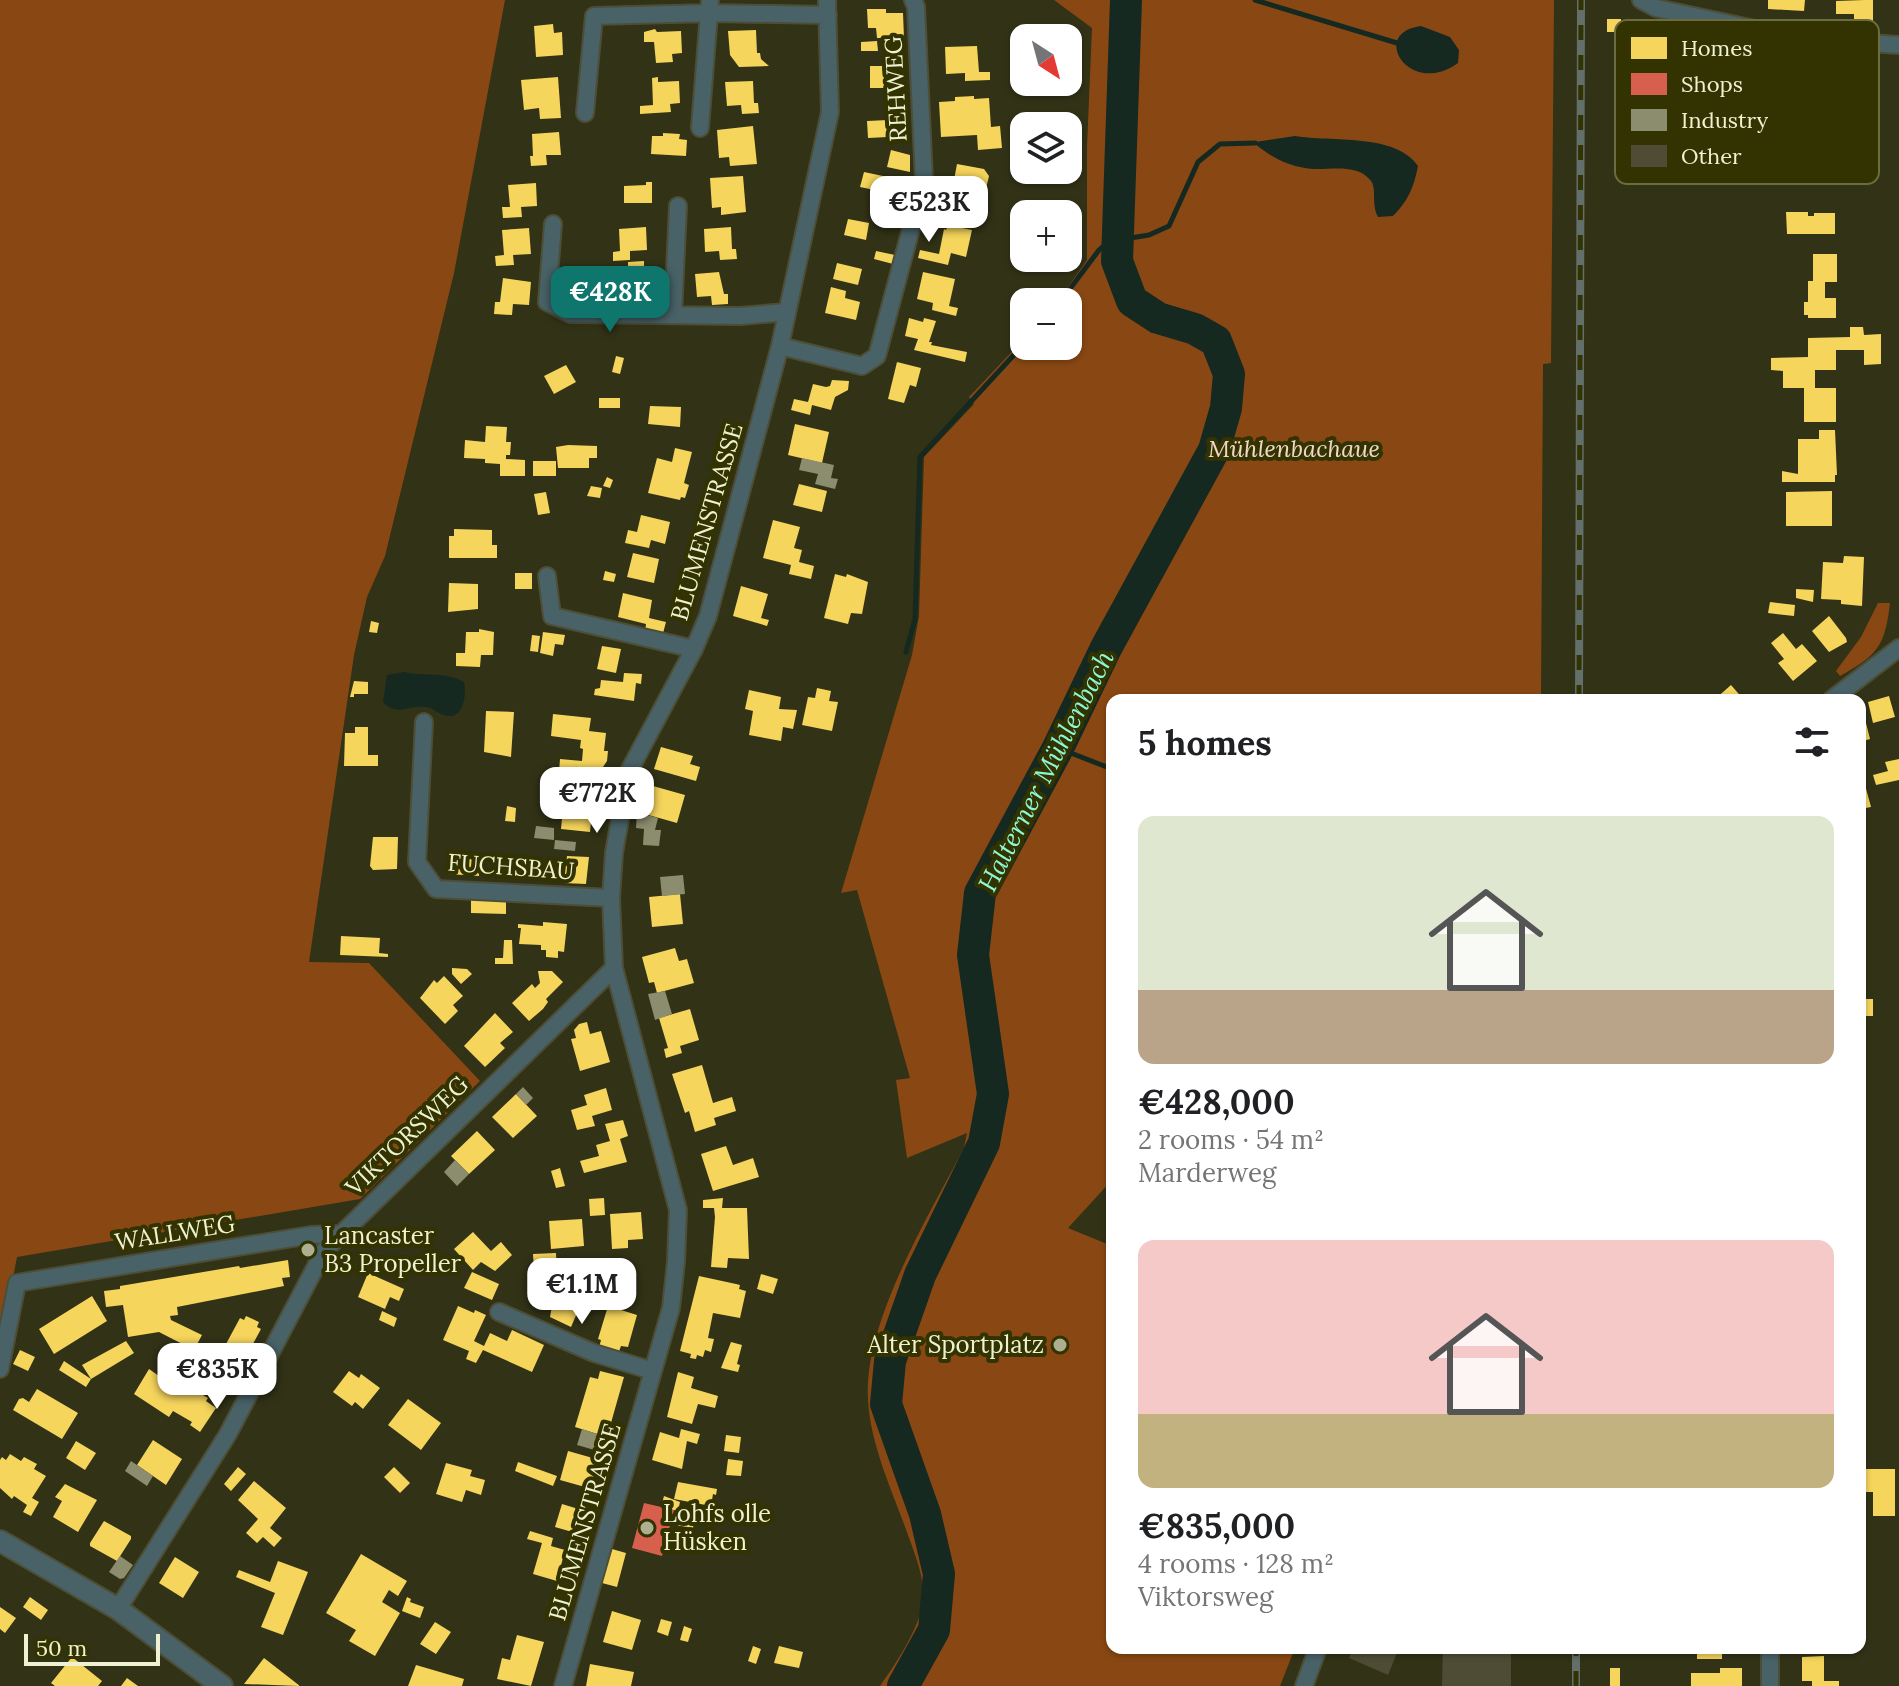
<!DOCTYPE html>
<meta charset="utf-8">
<style>
:root{--surface:#fff;--page:#f2f2f2;--text:#202124;--muted:#757577;--accent:#0f766e}
body{margin:0;font-family:Lora,serif;background:var(--page);color:var(--text);height:100vh;display:flex;flex-direction:column;font-size:30px;white-space:nowrap}
*{box-sizing:border-box;margin:0}
p{font-size:26px;color:var(--muted)}
.icon{flex:none;width:44px;height:44px;fill:none;stroke:currentColor;stroke-width:2;stroke-linecap:round;stroke-linejoin:round}
.map{position:relative;flex:1;overflow:hidden}
.side{position:absolute;left:1106px;top:694px;width:760px;height:960px;display:flex;flex-direction:column;background:var(--surface);border-radius:16px;box-shadow:0 2px 6px #0004}
.side>*{flex:none}
.needle{width:52px;rotate:144deg}
.controls{position:absolute;left:1010px;top:24px;display:grid;gap:16px}
.controls a{display:grid;place-items:center;width:72px;height:72px;border-radius:16px;background:var(--surface);box-shadow:0 2px 6px #0004;font-size:40px}
.scale{position:absolute;left:24px;bottom:20px;width:136px;box-sizing:border-box;padding-left:8px;border:4px solid #eff2d1;border-top:0;font-size:22px;line-height:28px;white-space:nowrap;color:#eff2d1;-webkit-text-stroke:6px #323300;paint-order:stroke}
.price{position:absolute;translate:-50% -68px;padding:0 18px;border-radius:16px;background:#fff;color:#222;font-size:26px;line-height:52px;filter:drop-shadow(0 2px 4px #0008)}
.price::after{content:'';position:absolute;left:50%;top:48px;width:24px;height:18px;margin-left:-12px;background:inherit;clip-path:polygon(0 0,100% 0,50% 100%)}
.price.current{background:var(--accent);color:#fff}
ul{padding:0;list-style:none}
li{display:grid;align-content:center;gap:16px;height:424px;padding:0 32px}
li span{display:grid;place-items:center;height:248px;border-radius:16px;color:#555}
li>.icon{margin-inline-start:auto}
span .icon{width:144px;height:144px;fill:#fffc;stroke-width:1}
li b{font-size:34px}
h2{display:flex;justify-content:space-between;align-items:center;height:96px;padding:0 32px;font-size:34px}
.map>svg:first-child{display:block}
</style>
<div class="map">
<svg width="1899" height="1686" viewBox="0 0 1899 1686">
<rect width="100%" height="100%" fill="#313216"/>
<path fill="#894813" d="M0,0H505L454,273L385,556L367,597L354,655L309,962L369,963L480,1081L360,1199L17,1257L0,1345Z
M1054,0H1554L1551,363L1543,364L1541,700H1112V1180L1068,1228L1112,1246V1648H1295L1280,1686H880C895,1665 921,1626 923,1600C925,1578 915,1555 908,1535C891,1487 865,1435 868,1383C872,1309 930,1213 964,1148L967,1133L907,1158L896,1080L910,1078L857,890L841,893L912,655L919,616L924,457L974,404L969,397L1024,339V346H1068V302H1057L1087,260V147L1092,28Z
M1878,603H1890C1885,646 1878,655 1840,676L1836,671L1861,637Z"/>
<path fill="#152920" d="M1421,26L1450,37L1459,50L1458,63C1410,98 1368,33 1421,26Z
M1295,136C1331,142 1396,133 1418,166C1414,187 1408,201 1393,216L1378,217C1371,204 1377,189 1371,181C1356,161 1325,172 1305,168C1285,165 1270,156 1255,144V142Z
M404,672C425,677 444,671 464,682C467,696 463,724 441,714C434,711 433,707 424,707C407,705 397,717 383,702L387,675Z"/>
<path fill="#f6d55c" d="M1768,0H1805L1804,11L1768,9Z
M1864,0H1873V24H1854V14H1836V1Z
M867,9H886V13H903L904,38H877L876,28H868Z
M1607,19H1621V32H1607Z
M553,24L554,33L562,32L563,55L536,57L534,26Z
M655,29L657,32L681,31L682,53L672,54L673,62L656,63L654,42H644V32Z
M756,30L757,53H760L761,59L769,66L739,67L730,55L728,31Z
M877,41L878,51H861V42Z
M977,46L979,72H990V80L965,81V73L946,74L945,47Z
M870,66H897V88H870Z
M558,77L561,118L540,119L539,108L524,110L521,80Z
M658,77V82L679,81L680,103L670,104L671,112L640,114V106L653,105L652,78Z
M753,81L754,103H758L759,113L742,114L741,105L727,106L725,82Z
M974,96V99L989,98L991,127L1000,126L1002,148L978,150L977,135L941,137L939,102L955,101V97Z
M888,120V137L868,138L867,121Z
M753,126L757,164L730,166L729,157L719,158L717,130Z
M559,132L561,155H546L547,165L531,166L530,156H533L532,134Z
M663,133L680,134L679,139L687,140L686,156L651,154L652,136H663Z
M891,150L910,155V172L887,167Z
M957,164L984,169L989,176L984,197L952,191Z
M864,172L897,179L894,194L860,187Z
M743,176L746,212L721,215V207L712,208L710,178Z
M646,182H652V203H624V186L646,185Z
M536,183L537,206L521,207L522,217L503,218L502,207H510L508,185Z
M958,196L982,201L980,210L956,206Z
M890,205L907,210L905,219L888,215Z
M1786,212H1808V216H1814V213H1835V234H1787Z
M848,219L869,223L866,240L844,235Z
M948,225L972,230L966,257L951,253L948,265L918,258L920,250L939,254L944,229L946,230Z
M646,227L647,250L630,251V260L613,261V252L620,251L619,229Z
M731,227L732,249H736L737,259L720,260L719,251L705,252L704,229Z
M529,228L531,254L513,255L514,265L496,266L495,256L504,255L502,230Z
M876,251L895,255L893,264L874,259Z
M1813,254H1837V282H1825V298H1836V318H1808V315H1804V302H1808V281H1813Z
M644,261V292L617,293L616,271L628,270V262Z
M837,263L862,269L858,285L833,279Z
M719,272L724,294H728V304L712,305L711,296L697,297L695,274Z
M923,272L955,279L949,306L958,308L956,316L932,310L933,303L917,299Z
M503,278L531,282L529,305L513,304L512,315L494,314L495,302H500Z
M831,287L846,291L845,298L860,302L856,320L825,313Z
M909,318L923,322L924,318L936,321L929,342H932L931,345L967,352L965,362L914,350L918,339L905,336Z
M1850,327H1863L1864,335L1881,334V364L1864,365V350H1836V370H1815V388H1836V422H1804V388H1783V371L1771,370V358L1808,357V338L1850,337Z
M616,356L624,358L620,374L612,372Z
M897,362L921,368L916,387L910,385L904,403L888,399Z
M566,365L576,382L554,394L544,376Z
M832,380L849,381L848,390L835,397L831,410L812,405L810,415L791,410L794,399L808,402L813,384L826,387L830,386Z
M599,398H620V408H599Z
M650,406L681,407L680,427L648,424Z
M795,424L829,432L822,463L788,455Z
M486,426L507,427L506,442H511L510,455H506V459L525,460V476H500V464L485,463V459L464,458L465,440L485,442Z
M1819,430H1835L1837,475H1835V482H1782V471L1798,474V439H1819Z
M568,445L597,446V458H589V468H558L556,447Z
M675,448L692,452L684,483L689,485L685,498L681,497L680,500L648,493L657,458L672,462Z
M533,461H556V476H533Z
M607,477L613,480L610,488L603,486Z
M799,484L827,491L822,512L793,505Z
M591,486L602,488L600,498L587,496Z
M1832,491V526H1786V492Z
M546,492L550,513L538,515L534,494Z
M641,515L670,522L665,544L651,540L649,548L625,543L628,530L637,532Z
M773,520L800,527L794,548L802,550L799,562L814,566L811,579L789,574L791,565L763,558Z
M454,529L492,530V545H497V558H449V536H454Z
M633,553L659,559L654,583L627,577Z
M1844,556L1864,557L1862,606L1841,604V600L1821,599L1823,562L1843,563Z
M605,571L616,574L614,582L603,580Z
M515,573H532V589H515Z
M835,574L846,577L847,574L868,582L862,614L851,613L848,624L824,618Z
M449,583L478,584V609L448,612Z
M741,586L768,594L761,618L769,620L767,626L733,616Z
M1796,589L1814,590L1813,602L1796,598Z
M623,593L652,600L649,618L666,622L662,637L645,632L646,624L618,617Z
M1770,602L1795,605L1794,616L1768,613Z
M1829,616L1846,638L1847,642L1829,652L1812,631Z
M371,621L379,623L377,633L369,632Z
M479,629L494,632L493,655H481L480,667L456,666V653H465L466,632H479Z
M543,632L565,635L563,645L555,644L553,656L540,653Z
M1783,633L1796,649L1802,644L1817,661L1793,681L1778,663L1784,659L1771,643Z
M532,635L540,636L538,652L530,651Z
M602,646L621,649L616,673L597,669Z
M624,673L642,674L641,684L636,683L634,701L594,695L595,689L600,688L601,680L623,682Z
M354,681L368,682V694H354V697H350Z
M1731,685L1744,700H1714Z
M817,688L831,691L829,701L838,702L832,731L802,725L808,697L815,698Z
M749,690L781,697L779,709L797,710L793,729L783,727L781,741L749,735L753,711L745,709Z
M1889,696L1895,717L1873,723L1868,702Z
M486,711L514,712L511,757L484,752Z
M553,714L591,718L589,731L606,733L604,751H608L607,761L601,770L589,769L588,788L558,785L560,759L582,761L583,749L580,748L581,740L551,736Z
M1866,723L1870,739L1860,742V725Z
M355,727H368V755H378V766H344L345,733H355Z
M661,747L693,756L690,764L700,767L696,781L654,769Z
M1899,759V780L1876,785L1873,775L1888,771L1885,762Z
M1865,785L1871,807L1860,809V786Z
M653,786L685,795L677,823L645,814Z
M507,806L516,808L515,822L505,821Z
M563,808L592,811L590,832L561,829Z
M373,837H398L397,869L373,870L370,866Z
M460,853L480,855L479,876L448,874L449,854Z
M567,856L589,857L586,884L564,883Z
M680,894L683,924L652,927L649,897Z
M471,896L506,897V914L471,913Z
M543,922L567,924L564,952L558,951V958L546,957V950H541V945L519,944L521,928H518V924L543,926Z
M341,936L380,938L379,953L388,954V957L340,955Z
M504,940H512L513,964H495V958H503Z
M675,948L679,961L687,959L694,983L657,993L654,982L649,983L642,957Z
M452,968L467,969L472,974L461,984L452,974Z
M538,971H552L563,982L546,999L548,1002L543,1009L529,1021L512,1003L532,984L535,988L540,983Z
M444,976L463,996L453,1005L458,1011L445,1024L420,998L434,980L437,983Z
M1860,999H1873V1016H1860Z
M690,1009L699,1040L680,1046L682,1053L666,1058L664,1049L668,1048L659,1018Z
M495,1013L513,1032L500,1043L505,1048L485,1067L464,1046Z
M587,1022L590,1034L601,1031L610,1062L580,1071L571,1039L576,1038L574,1030L579,1024Z
M702,1065L713,1103L732,1097L736,1111L714,1118L716,1125L695,1132L689,1111L685,1113L672,1074Z
M606,1088L612,1110L592,1116L595,1126L577,1130L571,1110L587,1105L584,1095Z
M516,1094L537,1116L513,1138L492,1117Z
M623,1120L628,1136L620,1139L627,1162L584,1173L580,1161L599,1156L596,1145L610,1141L605,1124Z
M477,1131L495,1150L469,1174L451,1156Z
M726,1146L733,1165L753,1158L759,1177L713,1191L701,1154Z
M560,1168L565,1186L556,1188L551,1171Z
M604,1198L605,1215L590,1216L589,1199Z
M723,1198L722,1208H747L749,1259L728,1258L727,1268L711,1267L715,1217L714,1208H703V1200Z
M641,1212L643,1239L628,1240V1248L612,1249L610,1214Z
M582,1219L584,1246L551,1249L549,1221Z
M473,1232L491,1251L501,1242L512,1255L495,1271L481,1262L473,1270L454,1249Z
M556,1253L557,1273L534,1270L533,1254Z
M288,1260L290,1277L282,1278L284,1286L177,1307L178,1315L170,1316L171,1320L202,1335L194,1350L159,1332L128,1337L123,1305L106,1307L104,1291L120,1289V1286L239,1266L240,1268Z
M472,1272L499,1284L492,1300L464,1288Z
M368,1273L404,1289L399,1301L390,1297L385,1309L358,1297Z
M761,1274L778,1279L773,1294L757,1289Z
M699,1276L736,1284L740,1285L739,1289L746,1291L740,1318L713,1313L708,1338L714,1339L711,1352L705,1350L703,1357L697,1355L696,1359L690,1358L691,1354L680,1351Z
M547,1283L548,1291L581,1304L571,1327L550,1317L552,1306H534L531,1285Z
M92,1296L107,1321L54,1354L39,1329Z
M458,1306L474,1313L475,1310L486,1315L474,1341L484,1346L490,1333L507,1341L512,1330L544,1345L532,1372L483,1350L476,1363L466,1359L469,1351L443,1340Z
M608,1306L637,1315L628,1347L621,1346L618,1354L599,1348L601,1340L598,1339Z
M382,1311L397,1318L394,1327L379,1320Z
M246,1316L259,1322L257,1327L261,1329L247,1355L226,1344L240,1318L244,1320Z
M126,1341L134,1353L91,1379L82,1365Z
M731,1342L742,1345L737,1364L740,1365L738,1372L721,1368Z
M20,1350L35,1357L28,1371L13,1364Z
M64,1361L91,1379L86,1387L59,1370Z
M149,1369L159,1376L161,1373L172,1379L170,1383L178,1388L183,1381L189,1386L187,1389L196,1395L198,1392L208,1398L206,1401L216,1408L200,1432L190,1425L192,1422L173,1411L169,1417L134,1394Z
M349,1371L359,1378L361,1374L380,1388L363,1409L355,1402L352,1406L333,1392Z
M600,1371L624,1377L607,1437L575,1427L590,1377L598,1379Z
M678,1372L694,1377L691,1388L718,1396L715,1408L698,1404L692,1424L667,1417Z
M37,1389L78,1413L62,1439L13,1410L19,1399L23,1398L29,1402Z
M408,1399L441,1423L421,1450L388,1425Z
M681,1429L700,1434L697,1444L687,1441L682,1469L652,1460L660,1432L679,1438Z
M726,1435L741,1437L739,1453L724,1451Z
M153,1440L182,1459L166,1485L137,1465Z
M76,1441L96,1453L85,1470L66,1458Z
M568,1451L600,1460L592,1489L560,1480Z
M10,1454L21,1461L24,1457L37,1464L34,1469L46,1476L32,1498L39,1502L31,1516L23,1512L27,1505L14,1496L12,1499L0,1488V1460L2,1457L6,1460Z
M728,1459L743,1461L741,1476L726,1475Z
M518,1462L557,1476L553,1486L515,1471Z
M446,1463L472,1470L470,1476L485,1480L481,1495L466,1490L462,1502L436,1494Z
M238,1467L246,1474L231,1491L224,1484Z
M394,1467L410,1483L400,1493L384,1477Z
M1860,1469H1895V1516H1873V1492H1860Z
M254,1481L286,1508L270,1528L282,1538L274,1547L263,1537L257,1543L246,1533L258,1519L238,1500Z
M678,1482L717,1489L716,1495L713,1494L711,1506L674,1499Z
M65,1484L97,1500L78,1532L53,1517L62,1501L55,1497Z
M664,1496L680,1502L678,1511L661,1507Z
M562,1504L585,1511L579,1534L555,1527Z
M677,1511L695,1514L693,1528L675,1525Z
M104,1521L131,1536V1539L117,1561L90,1546V1543Z
M530,1531L553,1538L551,1546L565,1550L557,1581L533,1574L542,1543L527,1539Z
M612,1549L626,1553L617,1587L602,1583Z
M361,1554L407,1581L398,1596L389,1590L382,1602L400,1613L375,1656L349,1641L356,1630L326,1613Z
M175,1557L199,1572L183,1598L159,1583Z
M278,1561L308,1572L283,1635L261,1627L275,1593L236,1577L239,1570L270,1582Z
M30,1597L48,1610L41,1620L23,1607Z
M407,1597L411,1599L410,1602L424,1607L420,1618L402,1611Z
M0,1607L16,1618L5,1633L0,1629Z
M612,1611L641,1620L632,1650L603,1642Z
M661,1619L672,1622L668,1636L657,1632Z
M435,1622L451,1632L436,1654L420,1644Z
M684,1626L692,1629L688,1642L680,1640Z
M517,1635L544,1642L531,1686L497,1679L502,1658L510,1660Z
M753,1646L761,1649L756,1664L748,1661Z
M779,1646L803,1652L799,1668L774,1663Z
M1697,1648H1722V1659H1697Z
M1824,1656V1681H1839V1686H1812V1681H1802V1657Z
M72,1657L102,1681L98,1686H55L51,1683Z
M264,1658L300,1686L244,1684Z
M590,1664L634,1672L631,1686H586Z
M416,1665L464,1679L462,1686H408Z
M1610,1668H1620V1686H1610Z
M1720,1668H1742V1686H1691V1673H1720Z
M127,1678L138,1686H121Z"/>
<path fill="#d6604d" d="M644,1503L674,1510L662,1556L632,1548Z"/>
<path fill="#8c8c6e" d="M802,458L834,465L831,478L838,479L835,489L815,484L818,474L799,470Z
M637,812L658,818L655,830H661L659,846L643,845L644,829L636,828Z
M536,826L554,828V840L534,838Z
M555,840L576,842L575,851L554,849Z
M683,875L685,894L662,896L660,877Z
M665,991L672,1014L655,1020L648,994Z
M523,1087L533,1098L526,1105L516,1094Z
M455,1160L469,1174L457,1186L444,1172Z
M225,1344L246,1355L243,1362L221,1351Z
M582,1429L603,1436L598,1451L577,1445Z
M131,1461L153,1476L147,1486L125,1471Z
M120,1556L133,1565L124,1578L120,1579L109,1572Z"/>
<g fill="none" stroke-linecap="round" stroke-linejoin="round">
<path stroke="#152920" stroke-width="5" d="M1255,0L1397,43
M1118,240L1149,235L1169,226L1198,162L1220,144L1255,143
M1060,302L1099,250L1118,233
M906,652L915,619L920,457L1024,344
M1058,748L1112,769"/>
<path stroke="#152920" stroke-width="32" d="M903,1686L934,1630L939,1574L925,1514L886,1404L890,1361L920,1275L984,1143L993,1094L973,955L980,893L1058,748L1106,648L1214,450L1226,408L1229,374L1216,341L1195,329L1158,318L1132,301L1117,261L1126,0"/>
</g>
<path fill="#4f4c36" d="M1353,1648H1399L1388,1675L1349,1658Z
M1443,1648H1511V1686H1442Z"/>
<g fill="none" stroke-linecap="round" stroke-linejoin="round">
<g stroke="#4d4e36" stroke-width="20">
<path id="minor" d="M1641,0L1656,8L1797,38L1899,45
M585,113L594,16L711,13L828,15
M700,128L710,0
M553,224L547,302L570,314L740,316L787,312
M673,315L678,206
M780,346L862,366L877,356L924,180L916,7L913,0
M547,576L552,616L694,649
M1831,700L1899,648
M424,722L417,862L436,889L611,898
M499,1312L594,1353L653,1371
M0,1369L17,1283L311,1235L340,1234
M118,1609L228,1434L324,1251L614,968
M1770,1648V1686
M563,1686L671,1308L676,1262L678,1210L614,968L611,898L614,853L628,773L694,649L708,616L780,346L830,112L827,0
M1304,1686L1318,1648"/>
</g>
<g stroke="#4d4e36" stroke-width="24">
<path id="tertiary" d="M0,1541L118,1609L222,1686"/>
</g>
<use href="#minor" stroke="#486268" stroke-width="16"/>
<use href="#tertiary" stroke="#486268" stroke-width="20"/>
<g stroke="#626f6a" stroke-width="8">
<path id="rail" d="M1579,700L1581,0
M1576,1686V1648"/>
</g>
<use href="#rail" stroke="#323300" stroke-width="5" stroke-dasharray="15" stroke-linecap="butt"/>
</g>
<g fill="#acaf90" stroke="#323300" stroke-width="3">
<circle cx="308" cy="1250" r="8"/>
<circle cx="1060" cy="1345" r="8"/>
<circle cx="647" cy="1528" r="8"/>
</g>
<g text-anchor="middle" stroke-width="8" stroke-linejoin="round" paint-order="stroke">
<g font-size="24" fill="#eff2d1" stroke="#323300">
<text transform="translate(896 89) rotate(-93)" y="8">REHWEG</text>
<text transform="translate(707 522) rotate(-74)" y="8">BLUMENSTRASSE</text>
<text transform="translate(511 867) rotate(4)" y="8">FUCHSBAU</text>
<text transform="translate(407 1136) rotate(-44)" y="8">VIKTORSWEG</text>
<text transform="translate(175 1233) rotate(-9)" y="8">WALLWEG</text>
<text transform="translate(585 1522) rotate(-74)" y="8">BLUMENSTRASSE</text>
</g>
<g font-size="24" font-style="italic" fill="#f3d8c8" stroke="#323300">
<text x="1294" y="457">Mühlenbachaue</text>
</g>
<g font-size="24" fill="#eff2d1" stroke="#323300" text-anchor="start">
<text x="324" y="1244">Lancaster<tspan x="324" dy="28">B3 Propeller</tspan></text>
<text x="1044" y="1353" text-anchor="end">Alter Sportplatz</text>
<text x="663" y="1522">Lohfs olle<tspan x="663" dy="28">Hüsken</tspan></text>
</g>
<g font-size="26" font-style="italic" fill="#8df8d6" stroke="#323300">
<text transform="translate(1046 771) rotate(-63)" y="9">Halterner Mühlenbach</text>
</g>
</g>
<rect x="1615" y="20" width="264" height="164" rx="12" fill="#323300" stroke="#6b6c3f" stroke-width="2"/>
<rect x="1631" y="37" width="36" height="22" fill="#f6d55c"/>
<rect x="1631" y="73" width="36" height="22" fill="#d6604d"/>
<rect x="1631" y="109" width="36" height="22" fill="#8c8c6e"/>
<rect x="1631" y="145" width="36" height="22" fill="#4f4c36"/>
<g font-size="22" fill="#eff2d1">
<text x="1681" y="56">Homes</text>
<text x="1681" y="92">Shops</text>
<text x="1681" y="128">Industry</text>
<text x="1681" y="164">Other</text>
</g>
</svg>
<div class="controls">
<a><svg class="needle" viewBox="-14 -14 28 28"><path d="M0-13l5 13h-10z" fill="#e53935"/><path d="M0 13l5-13h-10z" fill="#757577"/></svg></a>
<a><svg class="icon" aria-label="layers" viewBox="0 0 24 24"><path d="M12 4l9 5-9 5-9-5zM3 14l9 5 9-5"/></svg></a>
<a>+</a>
<a>−</a>
</div>
<div class="scale">50 m</div>
<b class="price" style="left:929px;top:244px">€523K</b>
<b class="price current" style="left:610px;top:334px">€428K</b>
<b class="price" style="left:597px;top:835px">€772K</b>
<b class="price" style="left:582px;top:1326px">€1.1M</b>
<b class="price" style="left:217px;top:1411px">€835K</b>
<section class="side">
<h2>5 homes<svg class="icon" aria-label="filters" viewBox="0 0 24 24"><path d="M4 7h16M4 17h16"/><circle cx="9" cy="7" r="2"/><circle cx="15" cy="17" r="2"/></svg></h2>
<ul>
<li><span style="background:linear-gradient(#dfe7d0 70%,#b9a48a 0)"><svg class="icon" aria-label="home" viewBox="0 0 24 24"><path d="M3 11l9-7 9 7M6 9v11h12V9"/></svg></span><div><b>€428,000</b><p>2 rooms · 54 m²</p><p>Marderweg</p></div></li>
<li><span style="background:linear-gradient(#f6c9c9 70%,#c2b280 0)"><svg class="icon" aria-label="home" viewBox="0 0 24 24"><path d="M3 11l9-7 9 7M6 9v11h12V9"/></svg></span><div><b>€835,000</b><p>4 rooms · 128 m²</p><p>Viktorsweg</p></div></li>
</ul>
</section>
</div>
